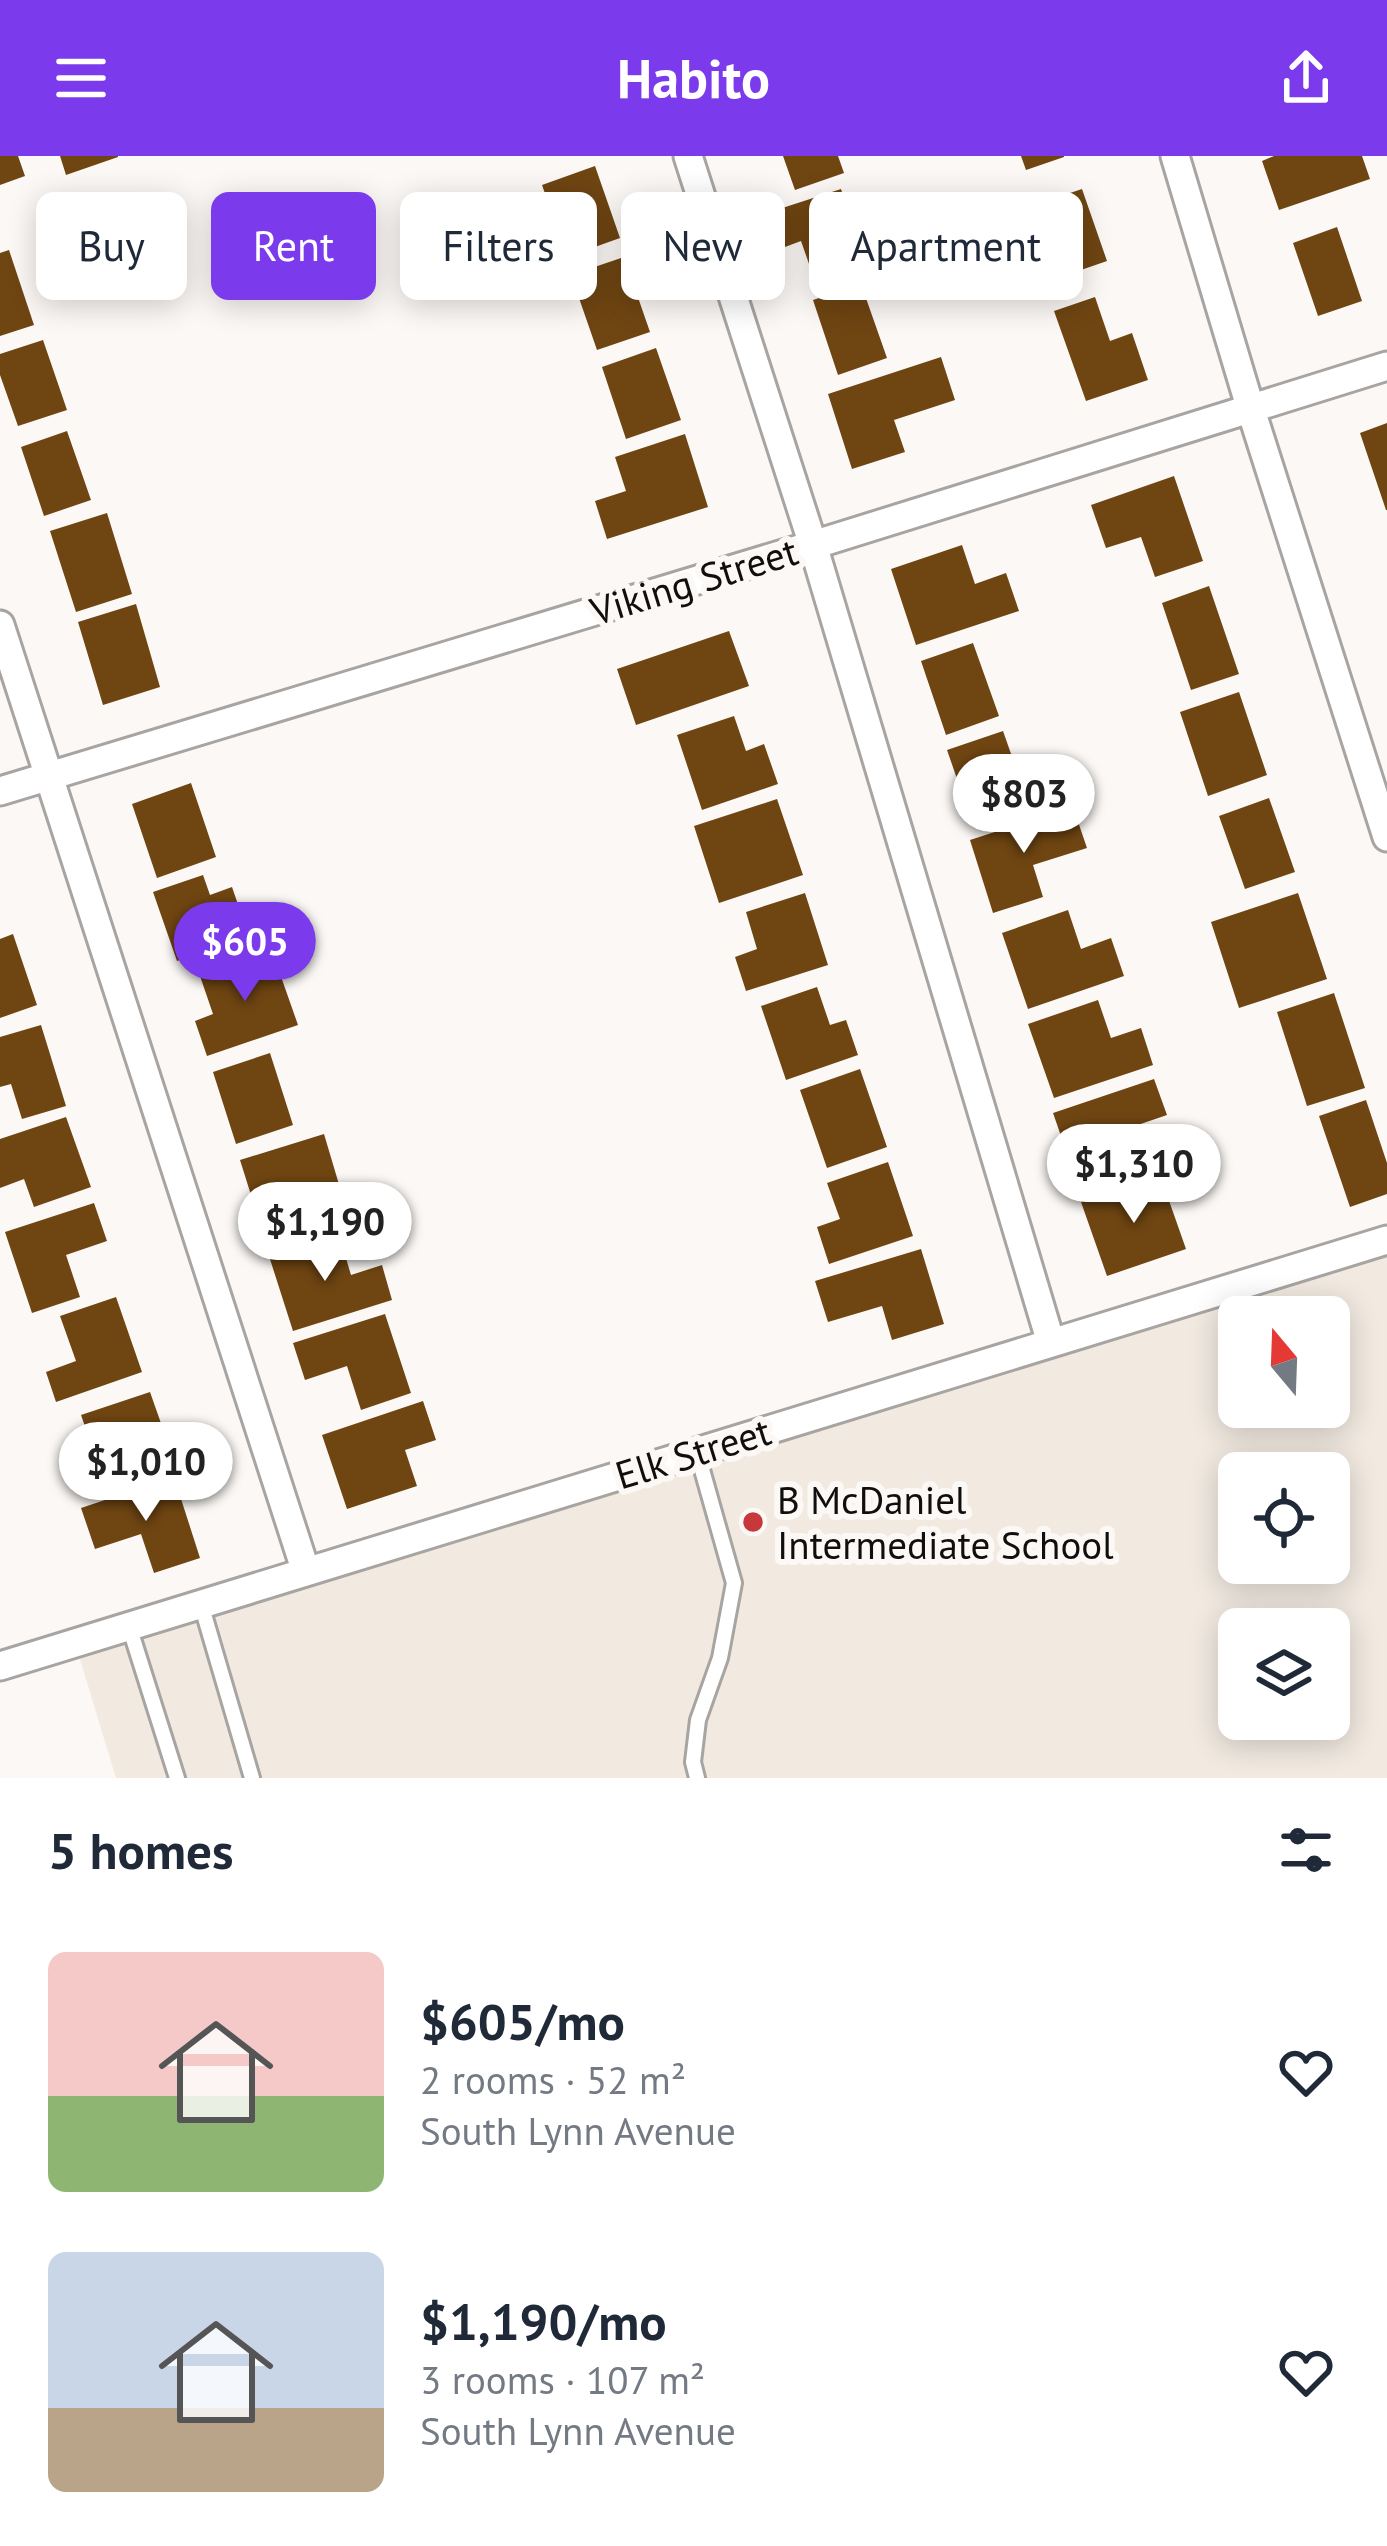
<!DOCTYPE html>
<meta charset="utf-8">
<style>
:root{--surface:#fff;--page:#f2f2f3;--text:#1f2937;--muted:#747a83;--accent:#7c3aed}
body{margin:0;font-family:"PT Sans",sans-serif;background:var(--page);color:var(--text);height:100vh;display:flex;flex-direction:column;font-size:45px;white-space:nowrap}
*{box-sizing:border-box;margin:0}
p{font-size:39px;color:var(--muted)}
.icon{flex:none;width:66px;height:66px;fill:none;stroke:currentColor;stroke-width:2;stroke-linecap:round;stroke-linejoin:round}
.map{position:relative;height:1622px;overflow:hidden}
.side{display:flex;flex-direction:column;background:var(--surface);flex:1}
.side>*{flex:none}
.guide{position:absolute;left:36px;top:36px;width:1317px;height:108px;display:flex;gap:24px}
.needle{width:78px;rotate:341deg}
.tools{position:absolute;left:1218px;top:1140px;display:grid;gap:24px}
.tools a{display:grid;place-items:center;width:132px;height:132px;border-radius:18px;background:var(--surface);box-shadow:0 6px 30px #0003;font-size:60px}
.price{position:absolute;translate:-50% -102px;padding:0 27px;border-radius:42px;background:#fff;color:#222;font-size:39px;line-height:78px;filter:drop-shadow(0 3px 6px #0008)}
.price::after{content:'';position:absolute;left:50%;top:72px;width:36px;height:27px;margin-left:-18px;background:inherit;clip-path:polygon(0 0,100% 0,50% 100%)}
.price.selected{background:var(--accent);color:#fff}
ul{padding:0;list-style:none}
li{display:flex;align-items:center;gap:36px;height:300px;padding:0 48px}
li span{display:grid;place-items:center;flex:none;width:336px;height:240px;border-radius:18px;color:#555}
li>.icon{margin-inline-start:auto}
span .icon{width:144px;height:144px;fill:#fffc;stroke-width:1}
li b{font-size:51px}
h2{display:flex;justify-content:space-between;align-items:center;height:144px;padding:0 48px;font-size:51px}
.chip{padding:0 42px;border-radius:18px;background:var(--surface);box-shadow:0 6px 30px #0003;font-size:42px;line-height:108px}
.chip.selected{background:var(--accent);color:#fff}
header{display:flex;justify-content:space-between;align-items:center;height:156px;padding:0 48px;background:var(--accent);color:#fff;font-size:54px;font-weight:600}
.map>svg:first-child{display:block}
</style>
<header><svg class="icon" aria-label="menu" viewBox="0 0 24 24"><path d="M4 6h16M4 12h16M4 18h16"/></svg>Habito<svg class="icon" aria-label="share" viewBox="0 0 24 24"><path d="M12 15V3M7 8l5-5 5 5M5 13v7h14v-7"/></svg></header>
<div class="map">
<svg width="1387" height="1622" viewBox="0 0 1387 1622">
<rect width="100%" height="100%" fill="#fbf8f5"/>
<path fill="#f2eae1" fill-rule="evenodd" d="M1387,1100V1622H116L79,1500L950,1231ZM1239,1161H1329V1251H1239ZM1239,1317H1329V1407H1239ZM1239,1473H1329V1563H1239Z"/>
<path fill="#6f4512" d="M0,0H18L25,20L0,29Z
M60,0H118V1L66,19Z
M783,0H838L844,17L795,34Z
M1021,0H1064V1L1026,14Z
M1274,0H1362L1370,23L1279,54L1262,5Z
M595,10L620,82L567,101L542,29Z
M841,33L865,109L815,125L801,85L785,91L773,55Z
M1082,33L1107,105L1055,123L1041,83L1024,89L1013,56Z
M1337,71L1362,145L1318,160L1293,87Z
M9,94L34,169L0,180V97Z
M624,101L650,176L597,194L571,119Z
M861,128L887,202L838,219L813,144Z
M1095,141L1110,185L1132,177L1148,224L1086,245L1054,155Z
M43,184L67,254L18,270L0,219V198Z
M656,192L681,264L626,283L602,211Z
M941,201L955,244L894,264L905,296L852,313L828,238Z
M1387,267V354H1386L1360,277Z
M67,275L91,344L44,360L21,291Z
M685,278L708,351L607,383L595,345L626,335L615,301Z
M1174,320L1203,405L1155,421L1141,381L1106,392L1091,349Z
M107,357L132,438L76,456L50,375Z
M962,389L975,428L1006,417L1019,455L916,489L891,413Z
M1209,430L1239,518L1191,534L1162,447Z
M136,448L160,531L103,549L78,466Z
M729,475L749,530L636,569L617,513Z
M973,487L999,560L946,579L921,505Z
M1239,536L1267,619L1208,640L1180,556Z
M734,560L746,595L764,588L778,628L702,654L677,579Z
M1003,575L1028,646L972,666L947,594Z
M191,627L216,701L157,722L132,648Z
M1269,642L1295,716L1245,733L1219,660Z
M777,643L803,719L719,747L694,670Z
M1073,651L1087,692L1033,709L1043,741L993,757L970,684Z
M203,719L210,739L232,731L243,763L220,770L226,788L177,805L153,736Z
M805,737L828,809L746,835L735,801L757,793L746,756Z
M1298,737L1327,823L1239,852L1211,766Z
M1068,754L1081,793L1111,782L1124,820L1028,853L1002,777Z
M13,778L37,849L0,862V783Z
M272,795L298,869L207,900L195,865L213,858L200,820Z
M817,831L830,869L846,864L858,899L786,924L761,850Z
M1334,837L1365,932L1307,950L1277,856Z
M1098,844L1111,882L1141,872L1153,909L1054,942L1028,868Z
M41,869L66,950L22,963L11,928L0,931V881Z
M270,897L293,969L236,988L213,916Z
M860,913L887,991L827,1012L800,934Z
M1154,923L1167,959L1123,974L1133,1007L1077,1026L1053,957Z
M1366,944L1387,1007V1038L1350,1051L1319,960Z
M66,961L91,1031L34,1051L24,1023L0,1032V983Z
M324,978L346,1052L292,1069L281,1030L251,1039L240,1004Z
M888,1006L913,1080L829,1108L817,1071L840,1063L827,1027Z
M1160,1019L1186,1093L1107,1120L1081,1046Z
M94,1047L107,1085L66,1099L80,1141L32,1157L5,1076Z
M339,1079L351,1119L382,1109L392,1144L293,1175L269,1100Z
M921,1093L944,1168L892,1184L882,1150L828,1166L815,1125Z
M116,1141L142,1216L56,1246L46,1216L76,1205L60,1160Z
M385,1158L411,1237L361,1254L347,1210L305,1224L293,1187Z
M150,1236L175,1307L106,1331L81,1259Z
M423,1245L436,1284L405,1294L417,1330L347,1353L322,1279Z
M174,1321L200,1402L154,1417L141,1378L95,1393L81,1352Z"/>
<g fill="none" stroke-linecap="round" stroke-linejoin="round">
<g stroke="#a7a4a1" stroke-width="20">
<path id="lane" d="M697,1296L734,1427L720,1502L698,1564L693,1606L697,1622
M201,1448L252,1622
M129,1470L177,1622"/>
</g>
<g stroke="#a7a4a1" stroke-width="33">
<path id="street" d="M688,0L813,389L1051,1187
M1175,0L1251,254L1387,681
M0,469L306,1416
M0,635L813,389L1387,210
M0,1510L1387,1084"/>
</g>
<use href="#lane" stroke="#fff" stroke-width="14"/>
<use href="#street" stroke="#fff" stroke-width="27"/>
</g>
<circle fill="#c7383b" stroke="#fbf8f5" stroke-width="4.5" cx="753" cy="1366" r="12"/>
<g text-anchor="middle" stroke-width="12" stroke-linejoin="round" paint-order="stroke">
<g font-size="39" fill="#100f0e" stroke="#fbf8f5">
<text transform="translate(694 425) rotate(-17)" y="14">Viking Street</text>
<text transform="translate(693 1297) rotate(-17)" y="14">Elk Street</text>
</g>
<g font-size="39" fill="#100f0e" stroke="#fbf8f5" text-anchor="start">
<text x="777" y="1358">B McDaniel<tspan x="777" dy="45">Intermediate School</tspan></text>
</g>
</g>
</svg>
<div class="tools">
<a><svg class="needle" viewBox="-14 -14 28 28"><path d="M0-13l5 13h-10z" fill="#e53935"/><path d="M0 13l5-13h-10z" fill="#747a83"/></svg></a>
<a><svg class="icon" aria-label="locate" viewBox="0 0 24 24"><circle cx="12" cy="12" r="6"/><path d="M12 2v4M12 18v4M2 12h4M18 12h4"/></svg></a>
<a><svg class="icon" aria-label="layers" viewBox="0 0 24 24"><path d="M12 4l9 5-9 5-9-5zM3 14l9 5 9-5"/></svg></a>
</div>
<b class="price" style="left:1024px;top:700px">$803</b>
<b class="price selected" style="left:245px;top:848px">$605</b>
<b class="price" style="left:1134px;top:1070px">$1,310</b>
<b class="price" style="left:325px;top:1128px">$1,190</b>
<b class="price" style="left:146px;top:1368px">$1,010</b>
<div class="guide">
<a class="chip">Buy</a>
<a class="chip selected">Rent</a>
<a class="chip">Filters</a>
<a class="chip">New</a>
<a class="chip">Apartment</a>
</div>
</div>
<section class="side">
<h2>5 homes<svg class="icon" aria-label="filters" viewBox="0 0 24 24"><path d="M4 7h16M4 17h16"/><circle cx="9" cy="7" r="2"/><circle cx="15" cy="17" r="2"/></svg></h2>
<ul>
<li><span style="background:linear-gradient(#f6c9c9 60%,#8fb573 0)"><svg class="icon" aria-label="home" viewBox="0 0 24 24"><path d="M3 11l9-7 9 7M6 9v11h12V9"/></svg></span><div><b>$605/mo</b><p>2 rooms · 52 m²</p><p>South Lynn Avenue</p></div><svg class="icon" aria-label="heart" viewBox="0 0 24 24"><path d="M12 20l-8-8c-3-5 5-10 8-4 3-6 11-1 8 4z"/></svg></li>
<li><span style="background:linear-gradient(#c9d6e8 65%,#b9a48a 0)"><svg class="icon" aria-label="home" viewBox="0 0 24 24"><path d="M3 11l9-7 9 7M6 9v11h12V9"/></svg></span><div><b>$1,190/mo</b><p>3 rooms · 107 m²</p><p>South Lynn Avenue</p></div><svg class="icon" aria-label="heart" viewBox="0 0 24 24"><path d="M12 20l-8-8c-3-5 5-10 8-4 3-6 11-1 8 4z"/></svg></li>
</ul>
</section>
